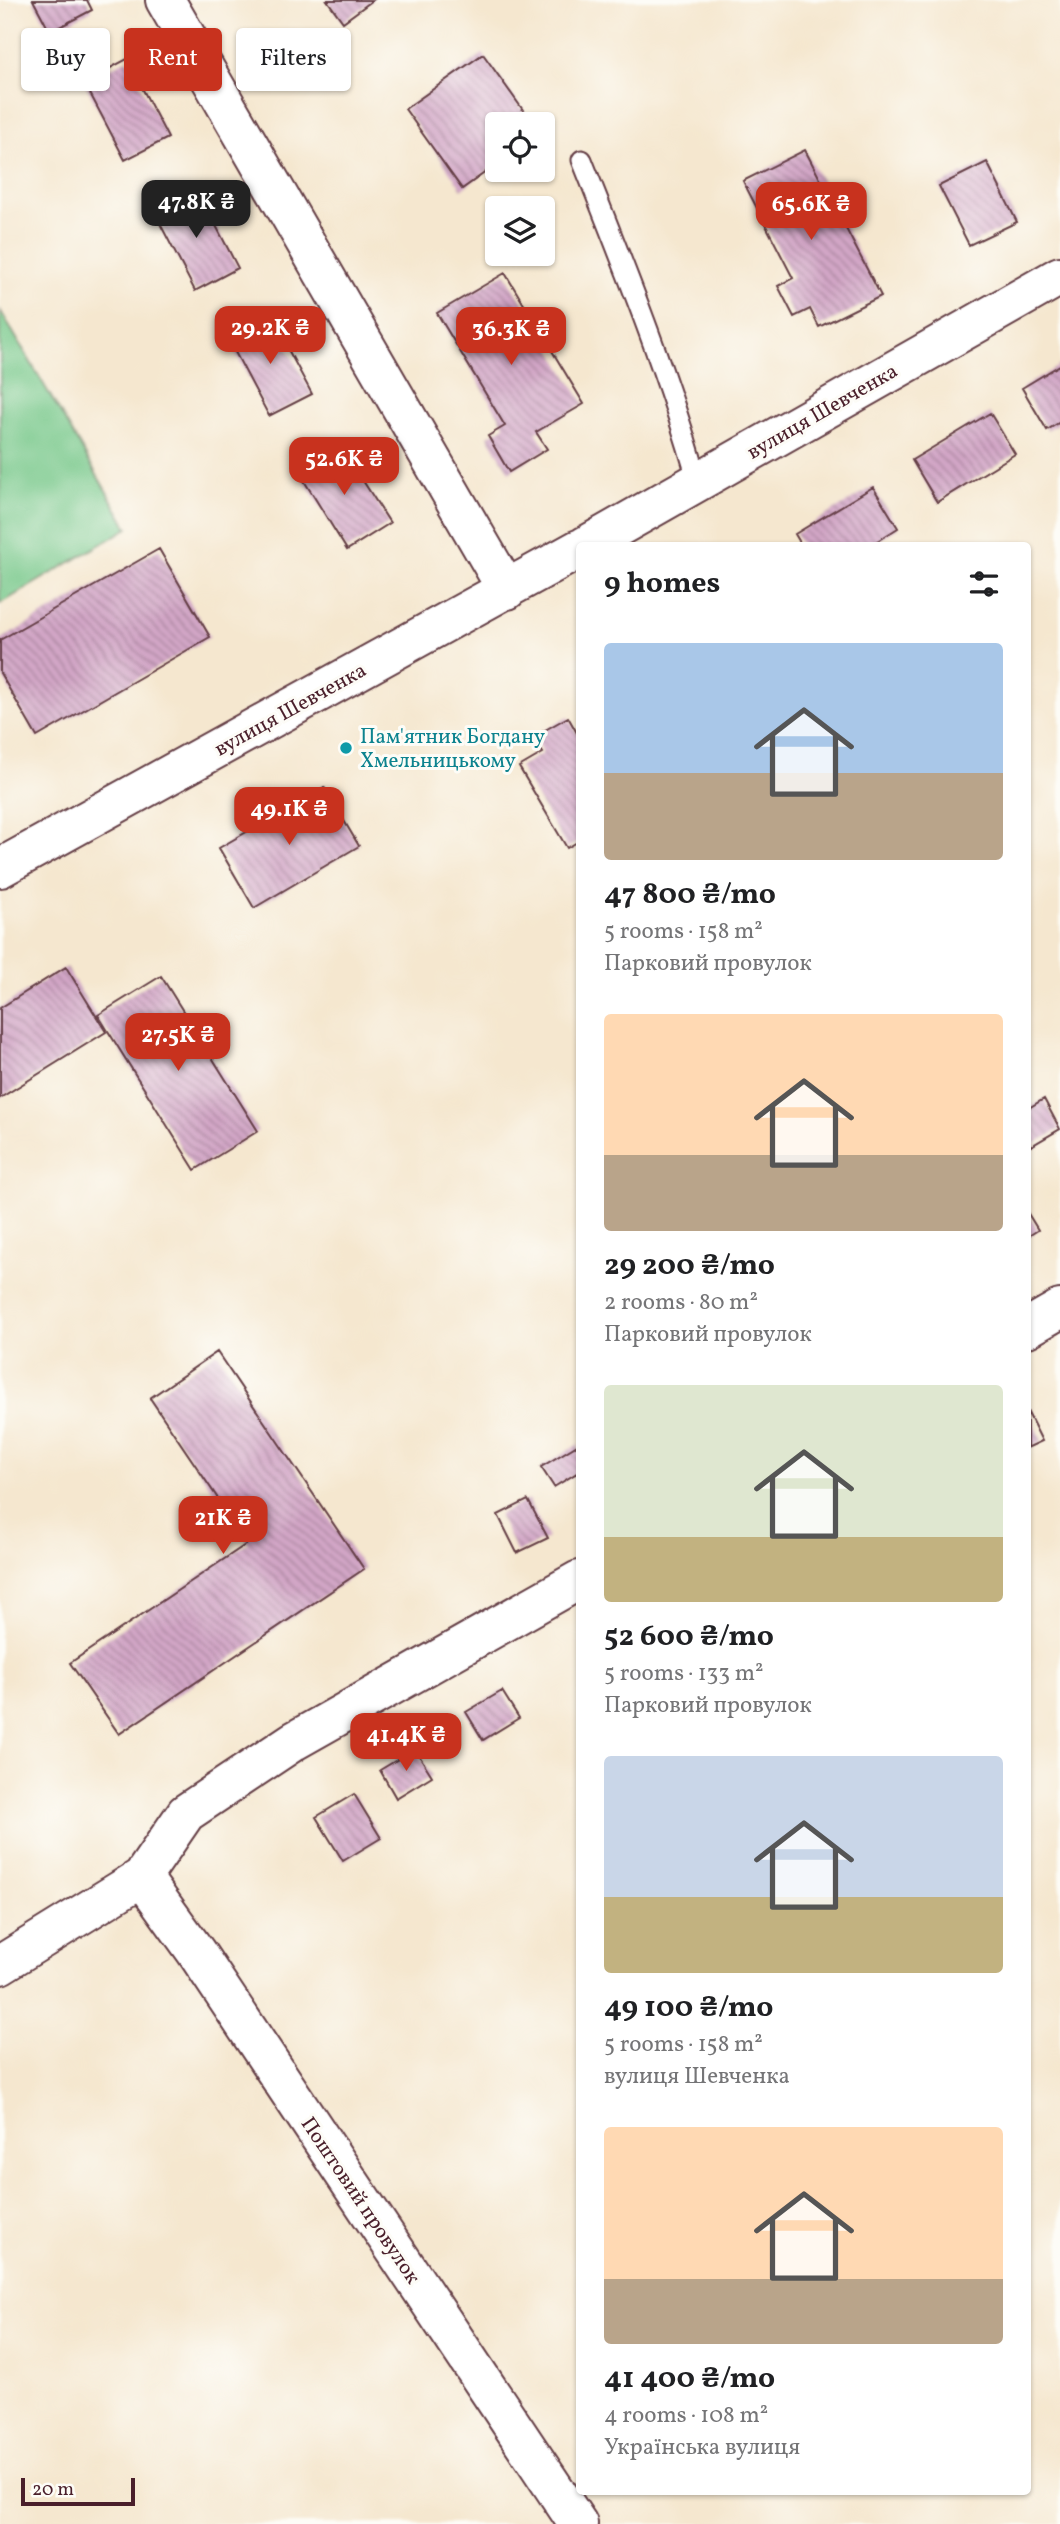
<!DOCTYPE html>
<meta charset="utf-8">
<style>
:root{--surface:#fff;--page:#f6f6f6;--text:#202124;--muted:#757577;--accent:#c8321e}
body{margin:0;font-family:Vollkorn,serif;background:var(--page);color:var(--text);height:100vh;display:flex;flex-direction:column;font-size:26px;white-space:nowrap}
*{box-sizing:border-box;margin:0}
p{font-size:23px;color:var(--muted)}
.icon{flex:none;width:38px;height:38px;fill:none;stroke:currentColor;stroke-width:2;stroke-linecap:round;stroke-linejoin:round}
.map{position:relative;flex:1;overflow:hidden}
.sheet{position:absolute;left:576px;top:542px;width:455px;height:1953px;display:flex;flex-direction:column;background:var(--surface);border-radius:7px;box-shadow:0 2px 5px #0004}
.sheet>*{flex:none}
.guide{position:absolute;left:21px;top:28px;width:450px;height:63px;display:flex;gap:14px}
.buttons{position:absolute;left:485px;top:112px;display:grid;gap:14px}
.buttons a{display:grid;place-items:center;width:70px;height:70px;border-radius:7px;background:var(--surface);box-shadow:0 2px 5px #0004;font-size:35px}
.scale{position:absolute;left:21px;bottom:18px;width:114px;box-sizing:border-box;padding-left:7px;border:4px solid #4a1f2b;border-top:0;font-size:19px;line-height:24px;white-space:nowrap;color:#4a1f2b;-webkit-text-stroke:5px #fdfcf7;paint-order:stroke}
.price{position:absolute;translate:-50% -60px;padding:0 16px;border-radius:14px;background:var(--accent);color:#fff;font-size:23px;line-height:46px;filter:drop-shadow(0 2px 4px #0008)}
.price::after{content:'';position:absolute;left:50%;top:42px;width:21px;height:16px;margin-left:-10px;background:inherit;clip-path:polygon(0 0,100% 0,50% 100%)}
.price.active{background:#222;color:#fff}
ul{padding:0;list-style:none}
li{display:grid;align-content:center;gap:14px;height:371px;padding:0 28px}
li span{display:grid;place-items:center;height:217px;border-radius:7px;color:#555}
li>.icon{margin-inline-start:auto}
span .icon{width:126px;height:126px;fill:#fffc;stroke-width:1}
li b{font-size:30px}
h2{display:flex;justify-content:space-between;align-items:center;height:84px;padding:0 28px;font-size:30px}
.pill{padding:0 24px;border-radius:7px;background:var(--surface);box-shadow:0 2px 5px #0004;font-size:24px;line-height:63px}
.pill.active{background:var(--accent);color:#fff}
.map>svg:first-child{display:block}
</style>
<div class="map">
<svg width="1060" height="2524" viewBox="0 0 1060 2524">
<defs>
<pattern id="building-back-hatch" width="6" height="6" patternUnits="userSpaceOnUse" patternTransform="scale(1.75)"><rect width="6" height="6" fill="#d2a6c6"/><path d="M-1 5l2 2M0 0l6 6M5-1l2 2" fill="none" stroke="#ac87a1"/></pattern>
</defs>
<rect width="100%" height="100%" fill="#fdfcf7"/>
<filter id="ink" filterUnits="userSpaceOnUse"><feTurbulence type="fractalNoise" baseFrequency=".0143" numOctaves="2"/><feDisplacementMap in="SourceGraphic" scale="14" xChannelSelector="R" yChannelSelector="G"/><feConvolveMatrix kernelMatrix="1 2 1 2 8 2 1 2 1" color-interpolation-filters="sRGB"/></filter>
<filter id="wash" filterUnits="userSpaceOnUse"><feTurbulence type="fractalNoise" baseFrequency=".00686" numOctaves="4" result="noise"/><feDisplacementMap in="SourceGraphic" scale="28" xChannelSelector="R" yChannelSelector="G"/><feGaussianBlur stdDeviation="1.57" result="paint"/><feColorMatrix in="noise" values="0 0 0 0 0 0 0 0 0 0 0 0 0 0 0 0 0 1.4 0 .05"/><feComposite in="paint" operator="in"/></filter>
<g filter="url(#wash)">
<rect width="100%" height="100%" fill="#f5e7cf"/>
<path fill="#77c88a" stroke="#60745a" stroke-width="2" d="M0,310L128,528L0,604Z"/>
<g id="blocks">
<path fill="url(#building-back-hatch)" d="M33,0H87L92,10L50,32Z
M327,0H373L343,22Z
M483,54L533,124H497V164L462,189L405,109Z
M127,59L168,138L125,160L84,82Z
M805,150L881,296L819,327L810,309L794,317L778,286L793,278L743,181Z
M987,162L1017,222L969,245L939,186Z
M197,189L238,268L195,291L154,212Z
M505,273L584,404L536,432L547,449L509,472L488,436L505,426L437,313Z
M270,316L312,394L269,416L228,339Z
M1060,365V422L1047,430L1022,388Z
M990,413L1015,454L937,502L912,460Z
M340,445L390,523L347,550L298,471Z
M873,487L898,528L869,546H802L795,534Z
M159,549L210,637L37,737L0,673V640Z
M568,717L577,733L579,732V841L567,848L519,767L543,753L533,737Z
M324,787L359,846L254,908L219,848Z
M66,967L106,1032L0,1098V1008Z
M161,976L258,1131L195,1170L98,1015Z
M1044,1099L1060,1129L1031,1146L1027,1138V1109Z
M1027,1212L1038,1230L1027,1237Z
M217,1352L364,1569L119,1734L70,1663L248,1543L150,1398Z
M1027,1411L1042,1441L1027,1448Z
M579,1444V1477L577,1473L554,1487L541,1467Z
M528,1500L548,1538L517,1553L498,1515Z
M502,1691L519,1718L483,1740L466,1712Z
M415,1749L432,1776L396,1798L380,1770Z
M354,1794L381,1838L343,1861L316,1817Z"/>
</g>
</g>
<g filter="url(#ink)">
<use href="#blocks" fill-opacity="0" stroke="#643d44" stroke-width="2"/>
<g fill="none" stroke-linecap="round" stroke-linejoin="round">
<g stroke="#643d44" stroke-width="23">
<path id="lane" d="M582,160C624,266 667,372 698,482"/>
</g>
<g stroke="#643d44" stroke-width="42">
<path id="street" d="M165,0L507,590
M585,546L1060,276
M0,868L579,549
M1027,1328L1060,1309
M142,1877L196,1952L578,2524
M0,1965L142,1877L186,1813L294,1741L579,1580"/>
</g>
<use href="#lane" stroke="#fff" stroke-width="19"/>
<use href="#street" stroke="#fff" stroke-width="38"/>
</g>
</g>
<circle fill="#0f9aa8" stroke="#fdfcf7" stroke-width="2.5" cx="346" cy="748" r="7"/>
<g text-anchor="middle" stroke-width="6" stroke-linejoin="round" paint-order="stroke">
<g font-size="21" fill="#4a1f2b" stroke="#fdfcf7">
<text transform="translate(822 411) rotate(-30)" y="7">вулиця Шевченка</text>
<text transform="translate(290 709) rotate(-29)" y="7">вулиця Шевченка</text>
<text transform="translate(361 2200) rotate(56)" y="7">Поштовий провулок</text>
</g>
<g font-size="21" fill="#0d838f" stroke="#fdfcf7" text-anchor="start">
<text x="360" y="743">Пам'ятник Богдану<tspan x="360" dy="24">Хмельницькому</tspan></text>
</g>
</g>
</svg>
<div class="buttons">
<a><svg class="icon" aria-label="locate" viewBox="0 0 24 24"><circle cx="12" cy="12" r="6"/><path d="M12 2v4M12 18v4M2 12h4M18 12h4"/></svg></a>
<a><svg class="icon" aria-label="layers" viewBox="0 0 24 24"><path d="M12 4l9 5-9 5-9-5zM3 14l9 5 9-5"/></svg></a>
</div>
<div class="scale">20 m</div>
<b class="price active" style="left:196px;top:240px">47.8K ₴</b>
<b class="price" style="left:811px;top:242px">65.6K ₴</b>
<b class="price" style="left:270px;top:366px">29.2K ₴</b>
<b class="price" style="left:511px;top:367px">36.3K ₴</b>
<b class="price" style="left:344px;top:497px">52.6K ₴</b>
<b class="price" style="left:289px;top:847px">49.1K ₴</b>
<b class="price" style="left:178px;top:1073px">27.5K ₴</b>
<b class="price" style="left:223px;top:1556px">21K ₴</b>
<b class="price" style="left:406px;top:1773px">41.4K ₴</b>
<div class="guide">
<a class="pill">Buy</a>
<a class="pill active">Rent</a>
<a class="pill">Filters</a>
</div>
<section class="sheet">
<h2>9 homes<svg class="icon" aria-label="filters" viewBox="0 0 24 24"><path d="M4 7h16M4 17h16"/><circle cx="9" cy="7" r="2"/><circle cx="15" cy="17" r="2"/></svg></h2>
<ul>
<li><span style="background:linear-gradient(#a9c7e8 60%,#b9a48a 0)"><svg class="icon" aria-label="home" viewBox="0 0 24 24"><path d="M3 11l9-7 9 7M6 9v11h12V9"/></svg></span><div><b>47 800 ₴/mo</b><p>5 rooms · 158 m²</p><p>Парковий провулок</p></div></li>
<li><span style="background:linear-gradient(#ffd9b3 65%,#b9a48a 0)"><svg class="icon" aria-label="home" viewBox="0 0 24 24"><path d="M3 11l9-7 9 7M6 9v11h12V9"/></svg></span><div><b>29 200 ₴/mo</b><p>2 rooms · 80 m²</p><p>Парковий провулок</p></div></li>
<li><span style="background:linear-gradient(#dfe7d0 70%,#c2b280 0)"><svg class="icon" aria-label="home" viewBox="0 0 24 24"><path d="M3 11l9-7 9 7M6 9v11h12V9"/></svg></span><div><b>52 600 ₴/mo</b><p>5 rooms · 133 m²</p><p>Парковий провулок</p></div></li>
<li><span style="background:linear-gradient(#c9d6e8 65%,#c2b280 0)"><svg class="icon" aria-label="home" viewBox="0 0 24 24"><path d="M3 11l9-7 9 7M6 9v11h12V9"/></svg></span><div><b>49 100 ₴/mo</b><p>5 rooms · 158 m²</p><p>вулиця Шевченка</p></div></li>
<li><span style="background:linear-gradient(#ffd9b3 70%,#b9a48a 0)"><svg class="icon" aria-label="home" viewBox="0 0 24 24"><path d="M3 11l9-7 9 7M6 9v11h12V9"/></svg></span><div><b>41 400 ₴/mo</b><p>4 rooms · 108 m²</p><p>Українська вулиця</p></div></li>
</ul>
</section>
</div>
